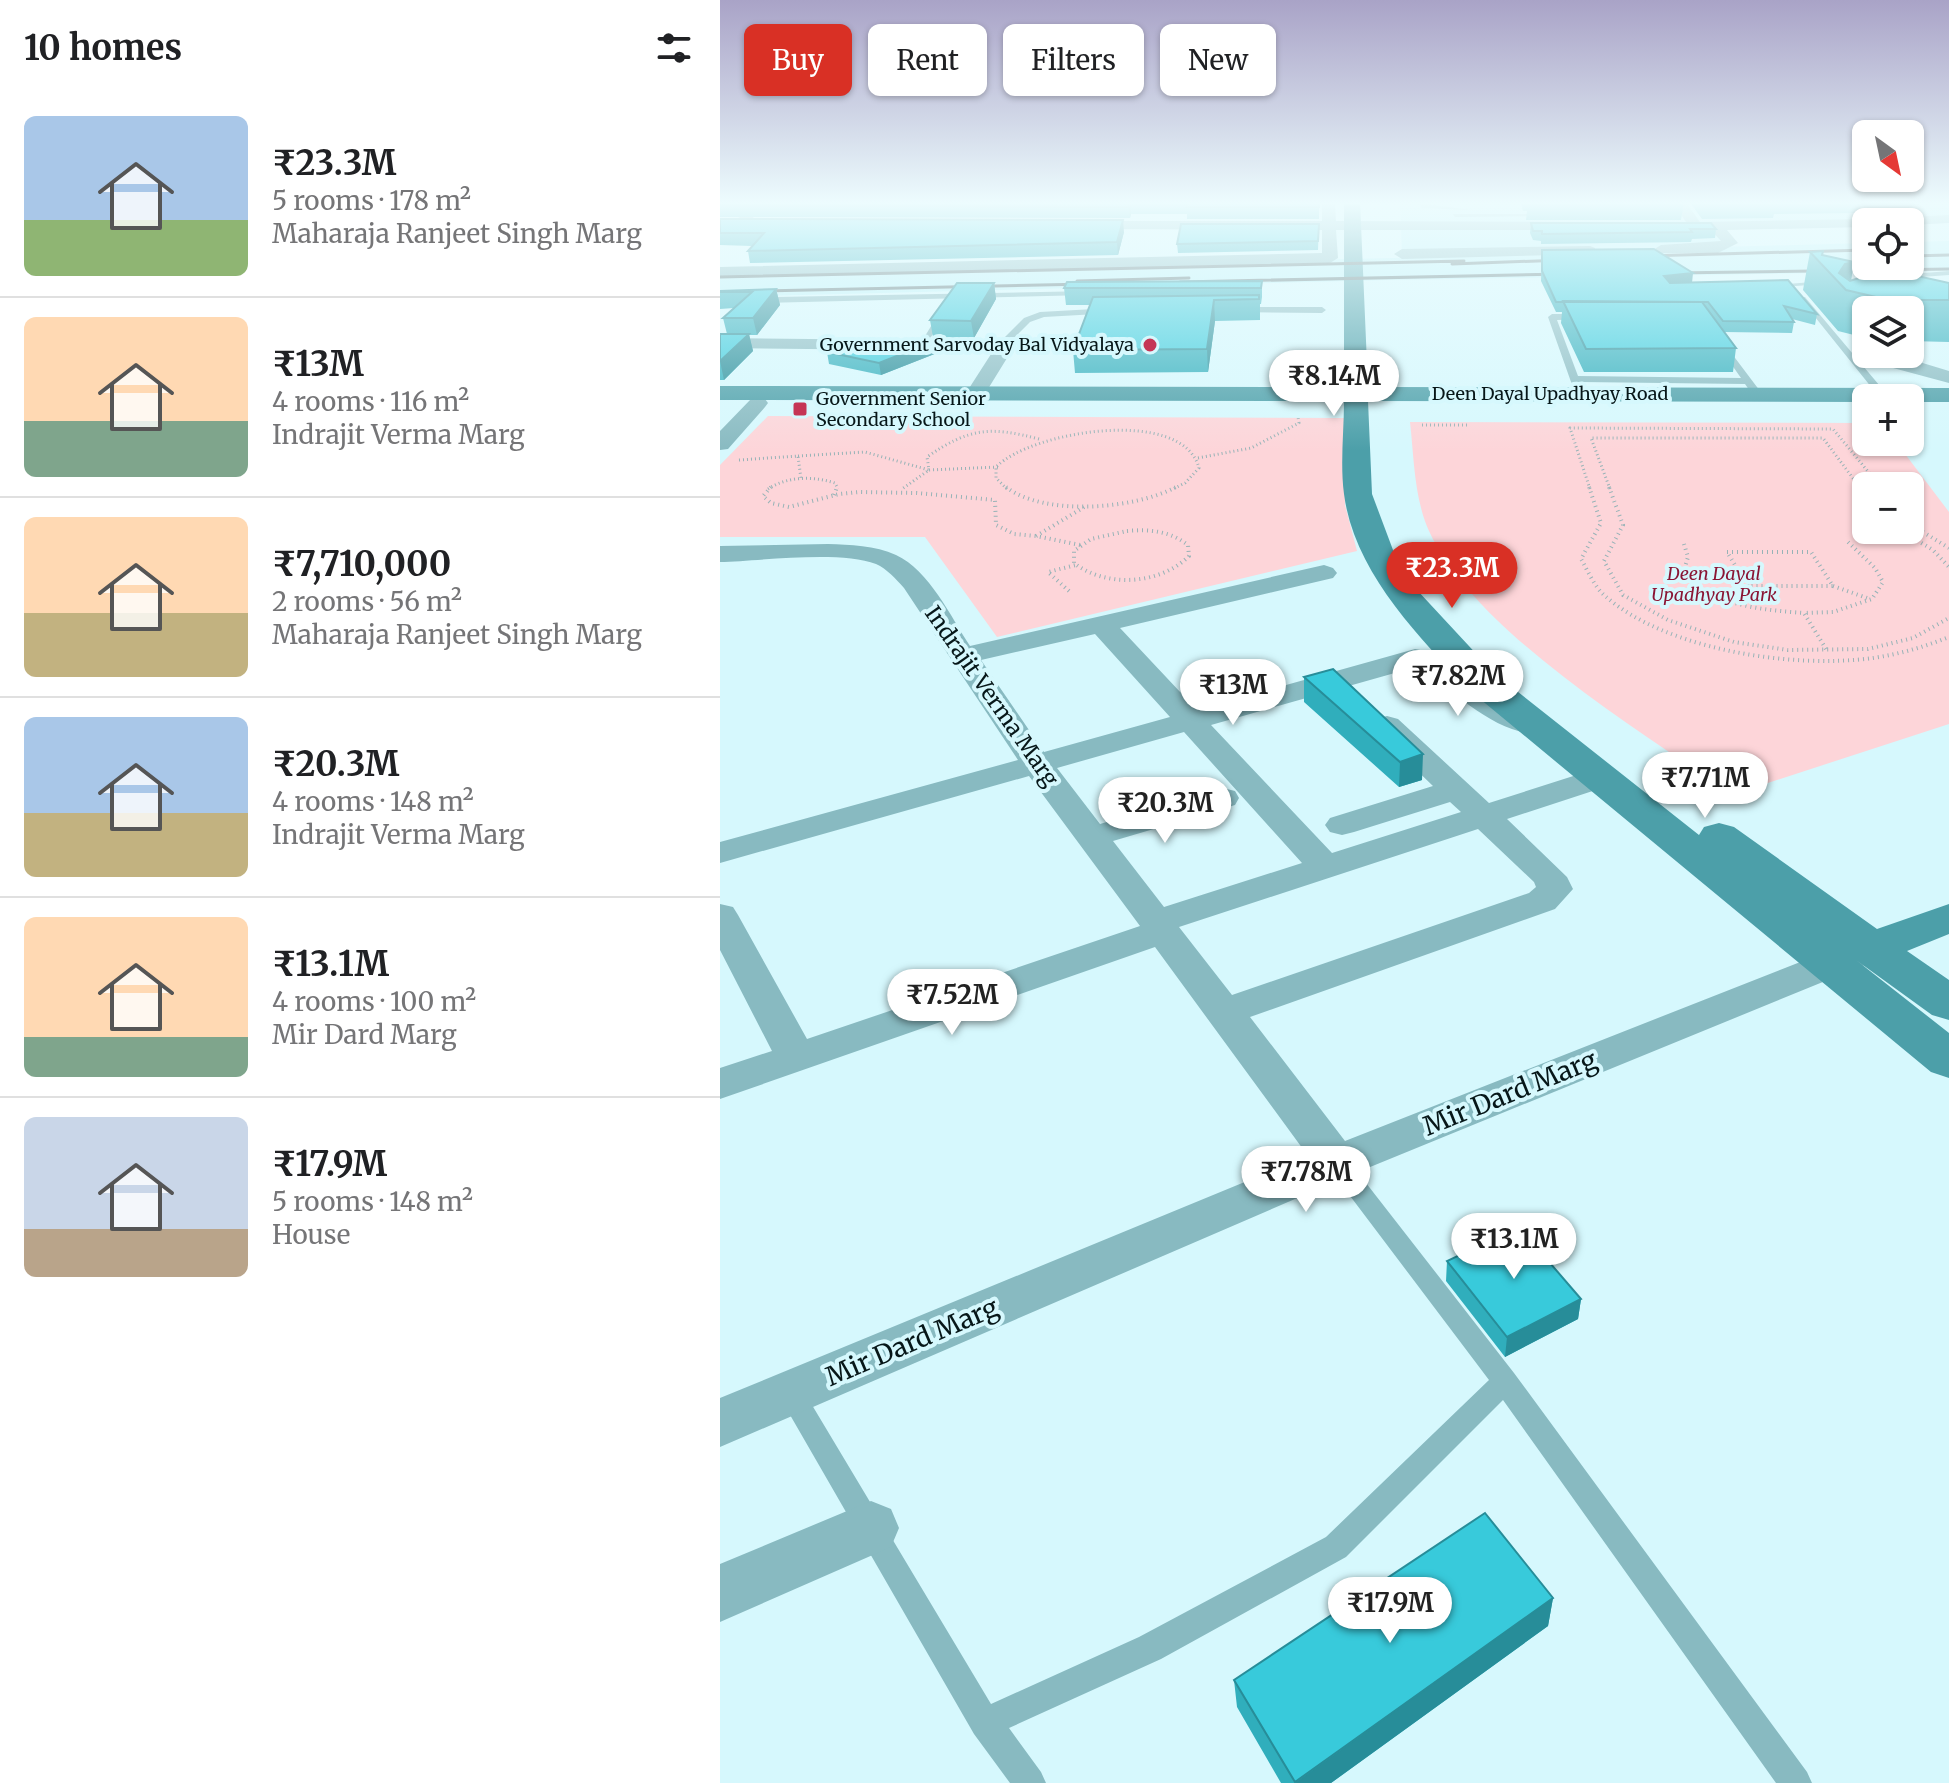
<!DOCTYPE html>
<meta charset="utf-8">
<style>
:root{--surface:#fff;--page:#f6f6f6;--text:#202124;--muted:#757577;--line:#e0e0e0;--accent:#d93025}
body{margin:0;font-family:Merriweather,serif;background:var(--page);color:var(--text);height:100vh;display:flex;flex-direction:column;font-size:30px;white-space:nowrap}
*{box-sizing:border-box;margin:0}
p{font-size:26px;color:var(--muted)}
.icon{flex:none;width:44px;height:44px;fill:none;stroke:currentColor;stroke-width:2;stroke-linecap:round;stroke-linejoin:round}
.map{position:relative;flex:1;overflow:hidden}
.side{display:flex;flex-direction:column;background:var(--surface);width:720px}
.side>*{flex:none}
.guide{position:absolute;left:24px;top:24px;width:760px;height:72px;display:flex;gap:16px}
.needle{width:52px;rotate:147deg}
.fabs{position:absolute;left:1132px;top:120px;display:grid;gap:16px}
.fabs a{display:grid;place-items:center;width:72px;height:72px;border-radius:12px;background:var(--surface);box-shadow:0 2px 6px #0004;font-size:40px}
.price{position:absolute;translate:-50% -68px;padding:0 18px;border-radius:28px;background:#fff;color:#222;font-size:26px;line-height:52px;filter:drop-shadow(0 2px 4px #0008)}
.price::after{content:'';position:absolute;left:50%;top:48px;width:24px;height:18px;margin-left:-12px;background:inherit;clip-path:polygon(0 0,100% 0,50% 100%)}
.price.active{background:var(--accent);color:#fff}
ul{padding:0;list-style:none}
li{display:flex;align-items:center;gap:24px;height:200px;padding:0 24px}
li+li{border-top:2px solid var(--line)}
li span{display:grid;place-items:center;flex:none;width:224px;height:160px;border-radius:12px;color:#555}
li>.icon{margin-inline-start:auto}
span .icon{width:96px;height:96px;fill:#fffc;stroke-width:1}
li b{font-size:34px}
h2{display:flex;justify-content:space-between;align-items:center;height:96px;padding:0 24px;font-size:34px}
.pill{padding:0 28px;border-radius:12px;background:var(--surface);box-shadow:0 2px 6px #0004;font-size:28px;line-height:72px}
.pill.active{background:var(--accent);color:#fff}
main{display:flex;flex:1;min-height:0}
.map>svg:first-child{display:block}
</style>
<main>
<section class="side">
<h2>10 homes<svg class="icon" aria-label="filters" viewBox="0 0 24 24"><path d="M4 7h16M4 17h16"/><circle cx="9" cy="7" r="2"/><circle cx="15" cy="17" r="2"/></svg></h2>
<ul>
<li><span style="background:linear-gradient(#a9c7e8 65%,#8fb573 0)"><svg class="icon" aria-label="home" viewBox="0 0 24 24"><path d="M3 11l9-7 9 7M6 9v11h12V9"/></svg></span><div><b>₹23.3M</b><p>5 rooms · 178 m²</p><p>Maharaja Ranjeet Singh Marg</p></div></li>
<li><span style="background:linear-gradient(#ffd9b3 65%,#7fa58c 0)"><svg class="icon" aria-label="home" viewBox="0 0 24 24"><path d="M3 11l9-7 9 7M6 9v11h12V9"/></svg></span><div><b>₹13M</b><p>4 rooms · 116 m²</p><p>Indrajit Verma Marg</p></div></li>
<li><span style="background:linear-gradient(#ffd9b3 60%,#c2b280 0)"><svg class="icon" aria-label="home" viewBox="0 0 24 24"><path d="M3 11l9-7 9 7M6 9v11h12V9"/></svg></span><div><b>₹7,710,000</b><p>2 rooms · 56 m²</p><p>Maharaja Ranjeet Singh Marg</p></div></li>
<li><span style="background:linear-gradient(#a9c7e8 60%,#c2b280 0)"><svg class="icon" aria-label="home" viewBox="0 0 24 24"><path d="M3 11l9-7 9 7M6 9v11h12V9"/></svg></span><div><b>₹20.3M</b><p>4 rooms · 148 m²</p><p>Indrajit Verma Marg</p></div></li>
<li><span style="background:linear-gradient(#ffd9b3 75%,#7fa58c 0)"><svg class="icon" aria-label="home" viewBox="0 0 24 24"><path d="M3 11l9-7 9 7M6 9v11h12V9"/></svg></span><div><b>₹13.1M</b><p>4 rooms · 100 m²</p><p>Mir Dard Marg</p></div></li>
<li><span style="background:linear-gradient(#c9d6e8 70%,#b9a48a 0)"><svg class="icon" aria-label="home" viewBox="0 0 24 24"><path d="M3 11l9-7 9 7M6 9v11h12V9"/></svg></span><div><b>₹17.9M</b><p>5 rooms · 148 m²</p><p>House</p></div></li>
</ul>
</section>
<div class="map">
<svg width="1229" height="1783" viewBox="0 0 1229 1783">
<rect width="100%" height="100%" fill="#d6f8fd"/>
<path fill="#bbf1f8" d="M680,201H1229V223L1146,222L995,228L1008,243L998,247L1146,243V266H1190V242L1229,241V271L667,280L0,297V273L945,252L946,248L682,255Z"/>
<path fill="#fdd5d9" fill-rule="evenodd" d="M48,416L624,418L625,505L637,551L277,637L205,537H0V465Z
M690,422L1146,423V442H1176L1229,512V724L1011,795C919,729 756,633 709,531C694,498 694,457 690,422ZM1146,486H1190V530H1146Z"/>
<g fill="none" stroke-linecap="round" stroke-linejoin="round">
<path stroke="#97b3b7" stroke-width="3" stroke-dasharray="1 3" stroke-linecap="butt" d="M702,425H747
M78,456L145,452L209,470L182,489
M478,458L531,448L579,423L578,417
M19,460L78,456L81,479
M278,467L209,470L207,457C249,428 270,426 319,439
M48,489C68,476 93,476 115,483L118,489
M287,489L276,478V467C311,431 463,406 479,468L465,483L453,489
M870,489L850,428L1113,429L1160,486
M890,489L871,438H1103L1141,489"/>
<path stroke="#97b3b7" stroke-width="4" stroke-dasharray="1 4" stroke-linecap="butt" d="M51,487L43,496L51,503L69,507L119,494L139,492L197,493L275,500L276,525L294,534L316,536
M286,487C325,517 415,509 456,487
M869,487L881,523L861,559C868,571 874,586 884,595C945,650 1073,669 1153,658C1180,654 1204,647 1229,637
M889,487L903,525L884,561L903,595L948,620L1014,642L1068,650L1148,649L1193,638L1229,618
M1140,487L1146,496
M114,495L117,487
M1190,524L1229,548
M1180,530L1213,550L1229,567
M407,531C429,529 450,531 468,545L469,556C440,585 386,588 354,563V551L371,539Z
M964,544L968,557L964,570C988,606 1044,610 1084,613
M360,545L316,536L366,506
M1007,552H1091L1113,586H1028Z
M1113,586L1150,599
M349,591L328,572L356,565
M1005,599L1028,586
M1106,649L1084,613L1113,612L1152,599L1163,582L1155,568L1128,542"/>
<path fill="#88bac1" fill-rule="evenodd" d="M698,201H705V204L751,210L702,208Z
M733,214H828L832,216L735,217Z
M1229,271V275L1048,288L1044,286Z
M371,291L368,295L0,304V298Z
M1079,297H1085L1170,398H1160Z
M517,307H602L606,310L602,313L514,312Z
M222,308L229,310L205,346H199Z
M392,308L395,313L324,317L310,322L284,348L276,346L304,318L320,312Z
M867,314L870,319L837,320L858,376L1021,378L995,341L1000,338L1043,395L1034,397L1025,384L861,382L865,394L856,396L828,317L832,314Z
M617,1154L625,1156L794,1373L1087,1772L1092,1783H1056L783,1400L626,1557L441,1659L289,1728L321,1772L326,1783H290L254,1734L62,1401L58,1393L62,1385L71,1382L80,1385L271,1704L419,1637L606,1537L769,1380L609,1168L606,1162L609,1156Z"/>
<path fill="#88bac1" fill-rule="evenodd" d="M39,201H54L0,244V233Z
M602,201L615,203L616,221L858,222L865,226L858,230H616L618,258L610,263L0,277V267L602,253V230L354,229L347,225L354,221H602Z
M952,201H965L980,222L1146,219L1152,222H1146V227L1007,230L1018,243L998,253H936L933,250L941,245L1001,241L991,230L925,229L923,226L930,222H966Z
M1229,215V223L1190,225V222H1162L1169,218Z
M870,246L875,248V254L682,259L674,254L682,249Z
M0,338L281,341L287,342L292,350L263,397L256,399L246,393L273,351L0,348Z
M1153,354H1173L1229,371V383L1162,365Z
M38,397L45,399L48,403L45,407L8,449L0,450V431L31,399Z
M108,544C130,545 155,545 176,555C209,570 231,617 250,646L604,565L613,568L617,573L613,578L400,628L477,710L695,649L721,654L775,698L825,720L829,726L825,732C785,742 731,691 703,667H696L491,725L612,853L741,812L730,802L634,832L622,835L610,832L605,825L610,818L713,786L656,731L652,725L656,719L667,716L678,719L769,803L869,771L880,768L891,771L896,778L891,785L787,819L847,877L853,889L835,909L530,1017L625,1141L1121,946L1134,943L1147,946L1153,955L1147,964L633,1174L0,1447V1398L588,1156L435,947L0,1099V1068L52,1051L0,950V904L13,907L18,915L87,1039L420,926L309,776L0,863V842L298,760L184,588C176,579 167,569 156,564C120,550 40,561 0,562V546ZM375,634L450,717L324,752L261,660ZM464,732L582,863L444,907L393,841L515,805L519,798L515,791L503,788L380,824L337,768ZM758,829L814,882L816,887L809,893L512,995L459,927Z
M151,1501L171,1509L179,1528L171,1547L0,1622V1564Z"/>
<path fill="#4c9fa9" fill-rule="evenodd" d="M624,201H640L648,387L1229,388V402H1190V398H1146V402L648,401L652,494L673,550L697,590L774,673L979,835L984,827L999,823L1014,827L1157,929L1229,904V934L1187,951L1229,980V1020L1212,1015L1136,960L1229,1033V1078L1211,1072L748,689C697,635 634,571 624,494C620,464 624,431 624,401L0,400V386L624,387Z"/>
<path stroke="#586f73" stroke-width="3" d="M924,256L1146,250
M1190,256L1229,255
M732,264L844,260
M952,273L1229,269
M0,277L744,261
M357,281L469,278
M460,282L844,274
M0,292L368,284"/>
</g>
<path fill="#30aebc" d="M0,201H599V219H467V214H411L410,218L0,217Z
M800,201H963L964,202L961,220H806L807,211H803Z
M969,201H1141L1139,213L1054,214L1053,218L982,219Z
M0,219L404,232L398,255L30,263L28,251L32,246L0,245Z
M811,223L996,229L995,238L972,239L971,242L821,244V241L813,240L810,233Z
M599,224L598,250L458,253L457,244Z
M822,250L972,282L1097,314L1095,325L1072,319L1074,322L1072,333L1004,332L1016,348L1013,372H864L841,323L842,312H836L821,281Z
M1090,252L1134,262L1131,281L1229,283V342L1190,341V310H1146V338L1118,331L1083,290Z
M542,281V297L541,304H540V320L495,321L488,372L355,373L353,350L370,305H346L344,288Z
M274,283L276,299L254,338L213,337L210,320Z
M56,289L60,305L37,335H29L33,351L4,380H0V334H7L3,318L14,308L0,309V291Z
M107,352L217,353L161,375L109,364Z
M584,677L702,780L679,787L584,702Z
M727,1261L861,1299L858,1319L785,1357L726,1281Z
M833,1598L828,1626L611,1783H561L517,1707L514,1680Z"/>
<path fill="#278d99" d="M410,203L411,214L410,218L409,207Z
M403,220L404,232L398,255L397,242Z
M1134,262L1129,291L1119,273L1125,264Z
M973,273L972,283L943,286L944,276Z
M274,283L276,299L254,338L251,321Z
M56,289L60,305L37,335L33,318Z
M494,300L495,321L488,372L487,349Z
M1199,300L1190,339V310H1185L1186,304Z
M29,334L33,351L4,380L0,361Z
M215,341L217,353L161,375L159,363Z
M703,754L702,780L679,787L680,762Z
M861,1299L858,1319L785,1357L787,1337Z
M833,1598L828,1626L611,1783H575Z"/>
<path fill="#38cadb" stroke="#278d99" stroke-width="2" d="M0,201H599V207H466L468,203H410L409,207L0,205Z
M963,201L964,202H807L834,201Z
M0,219L403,220L397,242L28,251L44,233H0Z
M811,223H991L996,229H970L972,232L822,234V231H813Z
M461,224H599L598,241L457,244Z
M934,249L973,273L944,276L950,283L1068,280L1097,314L1064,306L1074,322L1003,321L988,302H836L822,271V250Z
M1103,251L1102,255L1134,262L1125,264L1119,273L1130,281L1155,273H1184L1229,283V300H1199L1186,304L1126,290L1090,252Z
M542,281L541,288H344L347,282Z
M237,283H274L251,321L210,320Z
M56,289L33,318H3L32,292H0V291Z
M539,295V299L494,300L487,349L353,350L373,297Z
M843,301L982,302L1016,348L866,349Z
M0,334H29L0,361Z
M138,341H215L159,363L107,352Z
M613,669L703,754L680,762L584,677Z
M799,1227L861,1299L787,1337L727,1261Z
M765,1513L833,1598L575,1782L514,1680Z"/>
<linearGradient id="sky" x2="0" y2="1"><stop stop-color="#a9a3c7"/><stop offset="0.45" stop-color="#edfcfe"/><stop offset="1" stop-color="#edfcfe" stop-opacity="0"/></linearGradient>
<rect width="1229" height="451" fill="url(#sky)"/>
<g fill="#c53555" stroke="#d6f8fd" stroke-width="3">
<circle cx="430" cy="345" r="8"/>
<rect x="72" y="401" width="16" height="16" rx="4"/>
</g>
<g text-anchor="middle" stroke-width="8" stroke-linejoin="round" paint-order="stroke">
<g font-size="18" fill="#071719" stroke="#d6f8fd" text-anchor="end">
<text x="414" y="351">Government Sarvoday Bal Vidyalaya</text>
<text x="96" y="405" text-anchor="start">Government Senior<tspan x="96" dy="21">Secondary School</tspan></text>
</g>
<g font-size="18" fill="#071719" stroke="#d6f8fd">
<text x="830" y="400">Deen Dayal Upadhyay Road</text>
</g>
<g font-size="18" font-style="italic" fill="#8a1534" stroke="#d6f8fd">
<text x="994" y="580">Deen Dayal<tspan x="994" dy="21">Upadhyay Park</tspan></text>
</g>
<g font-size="22" fill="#071719" stroke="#d6f8fd">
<text transform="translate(272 696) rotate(55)" y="8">Indrajit Verma Marg</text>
</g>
<g font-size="26" fill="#071719" stroke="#d6f8fd">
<text transform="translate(790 1093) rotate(-22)" y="9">Mir Dard Marg</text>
<text transform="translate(192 1342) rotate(-23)" y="9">Mir Dard Marg</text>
</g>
</g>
</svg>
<div class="fabs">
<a><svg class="needle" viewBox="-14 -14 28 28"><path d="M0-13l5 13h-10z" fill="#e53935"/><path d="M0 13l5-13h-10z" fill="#757577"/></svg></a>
<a><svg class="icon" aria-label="locate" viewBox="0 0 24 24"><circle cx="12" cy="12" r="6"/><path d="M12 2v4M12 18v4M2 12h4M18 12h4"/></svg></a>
<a><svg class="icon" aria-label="layers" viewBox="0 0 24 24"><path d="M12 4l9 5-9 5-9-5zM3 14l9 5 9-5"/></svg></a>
<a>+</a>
<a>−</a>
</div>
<b class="price" style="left:614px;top:418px">₹8.14M</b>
<b class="price active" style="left:732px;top:610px">₹23.3M</b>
<b class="price" style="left:738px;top:718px">₹7.82M</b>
<b class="price" style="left:513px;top:727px">₹13M</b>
<b class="price" style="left:985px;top:820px">₹7.71M</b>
<b class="price" style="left:445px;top:845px">₹20.3M</b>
<b class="price" style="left:232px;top:1037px">₹7.52M</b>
<b class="price" style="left:586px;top:1214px">₹7.78M</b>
<b class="price" style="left:794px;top:1281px">₹13.1M</b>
<b class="price" style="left:670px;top:1645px">₹17.9M</b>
<div class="guide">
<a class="pill active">Buy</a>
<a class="pill">Rent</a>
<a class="pill">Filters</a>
<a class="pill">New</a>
</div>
</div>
</main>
